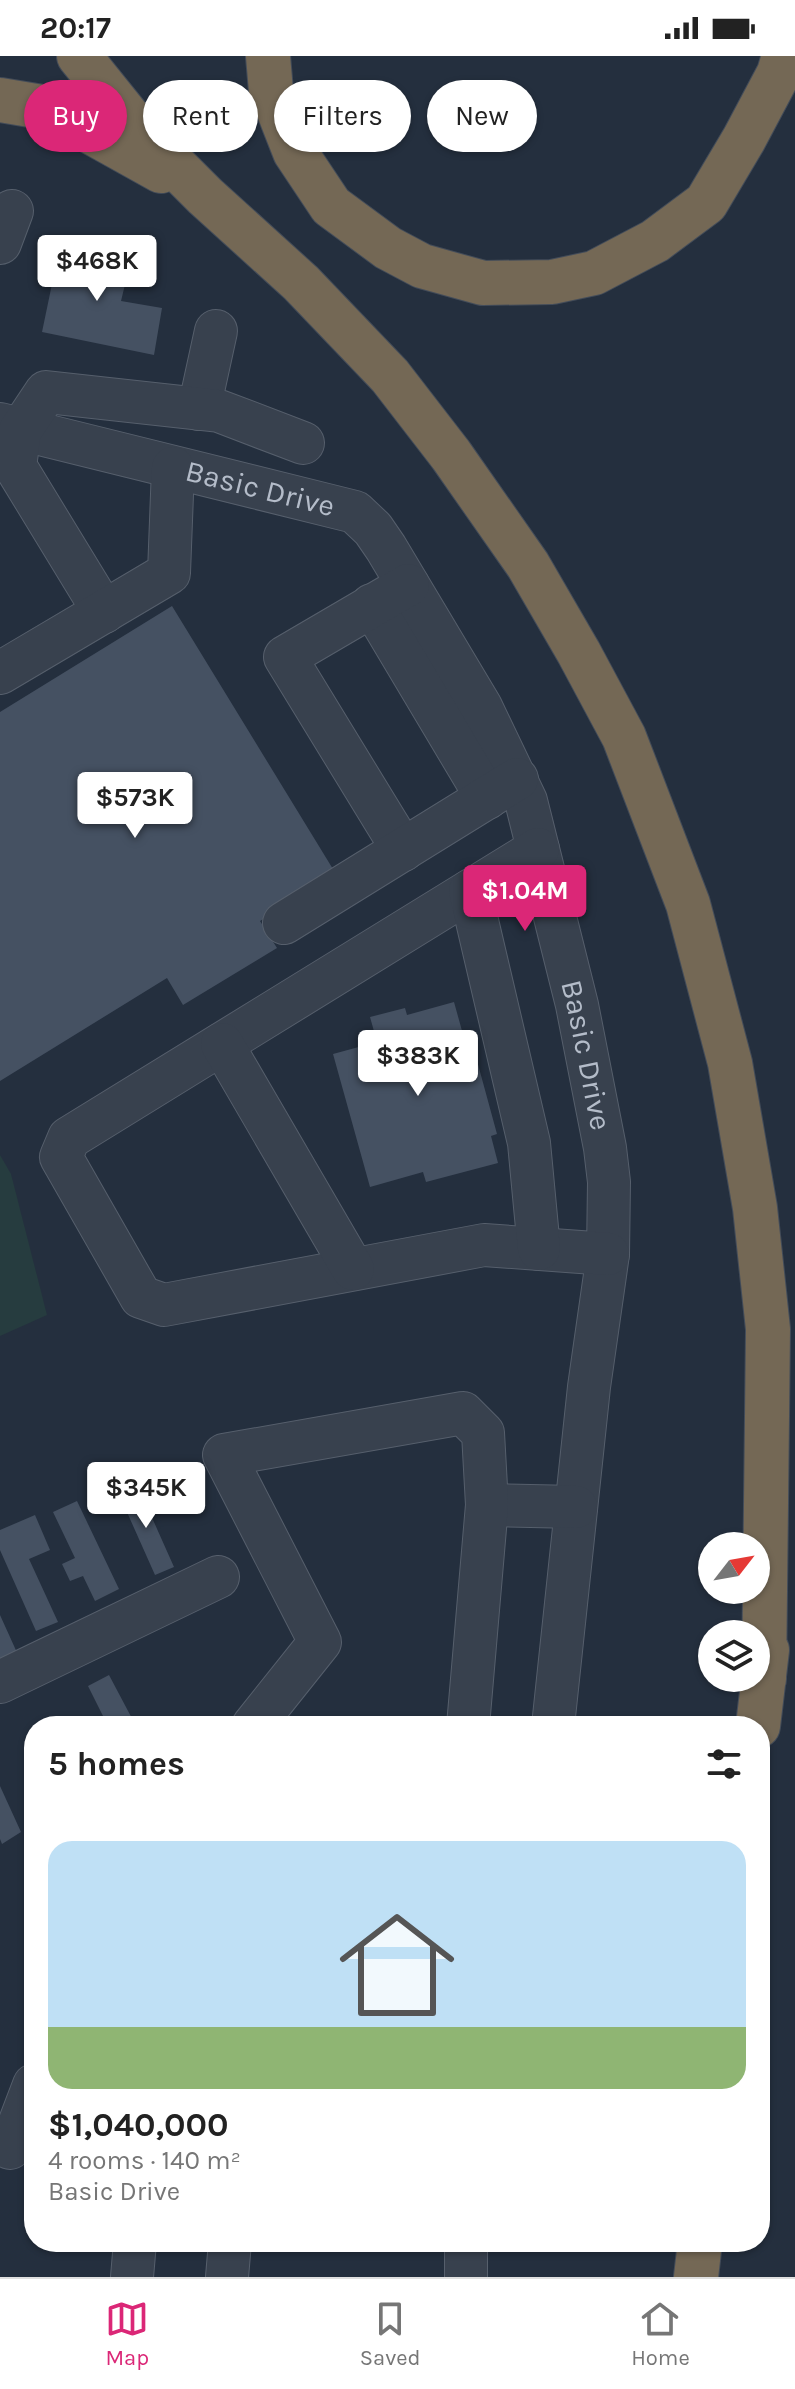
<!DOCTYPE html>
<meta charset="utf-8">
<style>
:root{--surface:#fff;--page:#f2f2f2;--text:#222;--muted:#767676;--line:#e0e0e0;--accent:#db2777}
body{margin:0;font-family:Karla,sans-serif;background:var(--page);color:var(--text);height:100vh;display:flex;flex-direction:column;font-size:30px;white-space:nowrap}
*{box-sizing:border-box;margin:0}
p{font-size:26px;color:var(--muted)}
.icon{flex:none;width:44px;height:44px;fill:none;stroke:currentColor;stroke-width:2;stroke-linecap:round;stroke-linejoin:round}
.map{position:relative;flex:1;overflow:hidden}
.details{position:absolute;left:24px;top:1660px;width:746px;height:536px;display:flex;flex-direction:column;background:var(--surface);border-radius:32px;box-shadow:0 2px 6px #0004}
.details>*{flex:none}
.top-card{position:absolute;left:24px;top:24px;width:748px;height:72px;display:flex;gap:16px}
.needle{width:52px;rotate:59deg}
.fabs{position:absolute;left:698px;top:1476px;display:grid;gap:16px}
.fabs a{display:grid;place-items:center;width:72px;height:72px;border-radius:50%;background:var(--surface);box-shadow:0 2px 6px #0004;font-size:40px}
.price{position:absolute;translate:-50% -68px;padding:0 18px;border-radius:8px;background:#fff;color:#222;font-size:26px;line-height:52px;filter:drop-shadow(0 2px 4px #0008)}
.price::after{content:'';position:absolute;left:50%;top:48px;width:24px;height:18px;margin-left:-12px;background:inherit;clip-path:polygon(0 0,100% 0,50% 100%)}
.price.selected{background:var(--accent);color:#fff}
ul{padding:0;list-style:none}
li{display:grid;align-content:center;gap:16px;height:424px;padding:0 24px}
li span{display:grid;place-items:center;height:248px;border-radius:24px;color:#555}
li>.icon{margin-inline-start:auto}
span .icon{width:144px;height:144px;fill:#fffc;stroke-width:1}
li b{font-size:34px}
h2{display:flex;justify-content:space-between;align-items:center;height:96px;padding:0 24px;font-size:34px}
.pill{padding:0 28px;border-radius:36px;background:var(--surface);box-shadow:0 2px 6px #0004;font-size:28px;line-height:72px}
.pill.selected{background:var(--accent);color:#fff}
.status{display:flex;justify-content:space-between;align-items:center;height:56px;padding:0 40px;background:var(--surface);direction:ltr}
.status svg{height:22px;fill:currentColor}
.tab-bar{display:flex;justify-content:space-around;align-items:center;height:112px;border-top:2px solid var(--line);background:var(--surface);font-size:22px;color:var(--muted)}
.tab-bar a{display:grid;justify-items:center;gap:4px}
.tab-bar .selected{color:var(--accent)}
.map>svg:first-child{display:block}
</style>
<div class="status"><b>20:17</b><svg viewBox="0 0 49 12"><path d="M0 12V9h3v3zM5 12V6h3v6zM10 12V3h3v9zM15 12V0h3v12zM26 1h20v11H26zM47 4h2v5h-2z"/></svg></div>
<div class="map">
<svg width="795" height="2221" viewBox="0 0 795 2221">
<rect width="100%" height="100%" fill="#242f3e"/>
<path fill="#263c3f" d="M0,1099L11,1118L47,1259L0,1280Z"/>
<path fill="#455162" d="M62,180L129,212L121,245L162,252L154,299L42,276Z
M172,550L336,818L260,865L277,892L183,949L167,922L0,1025V656Z
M454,946L469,1000L476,1001L497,1078L491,1080L498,1107L426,1126L423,1116L370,1131L333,998L377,986L370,961L405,952L407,959Z
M137,1428L174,1511L155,1519L118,1436Z
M77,1445L119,1533L95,1545L83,1520L70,1525L62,1508L75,1502L53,1456Z
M35,1459L50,1494L29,1503L58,1566L36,1575L0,1494V1474Z
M0,1559L19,1601L0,1609Z
M109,1619L136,1670H108L88,1630Z
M0,1730L21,1776L2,1788L0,1783Z"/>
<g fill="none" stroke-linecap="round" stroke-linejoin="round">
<g stroke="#565f6c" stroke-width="44">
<g id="minor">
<path d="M0,187L12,155"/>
<path d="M199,353L216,275"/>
<path id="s1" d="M0,368L355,456L373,473L386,492L481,651L526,745L577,949L605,1092L609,1126L608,1198L589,1331L553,1670"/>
<path d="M372,549L487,742"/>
<path d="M104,556L15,410L20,375L46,336L219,355L303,387"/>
<path d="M0,617L169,517L173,412"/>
<path d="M538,793L69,1082L61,1101L141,1241L164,1249L484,1189L608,1198"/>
<path d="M403,794L285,601L408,529"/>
<path d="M470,835L529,1087L539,1193"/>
<path d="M284,867L517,723"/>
<path d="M222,988L353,1213"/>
<path d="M487,1449L576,1451"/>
<path d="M0,1626L218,1521"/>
<path d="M253,1670L320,1586L224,1399L463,1357L483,1377L487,1449L468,1670"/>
<path d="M10,2092L34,2029"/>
<path d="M132,2221L135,2186"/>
<path d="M227,2221L230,2186"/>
<path d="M466,2221V2186"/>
</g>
</g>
<g stroke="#434c59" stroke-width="46">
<path id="highway" d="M79,0L137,72L205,140L301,227L390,320L451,399L528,509L579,597L624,681L688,848L730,1007L755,1152L768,1273L764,1623
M268,0L271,35L295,96L331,150L388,192L422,210L483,227L552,226L594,217L655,185L706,147L744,83L779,17L784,0
M0,44L48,52L161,115
M758,1670L767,1594
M696,2221L700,2186"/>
</g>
<use href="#minor" stroke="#38414e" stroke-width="42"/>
<use href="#highway" stroke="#746855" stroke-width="44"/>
</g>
<g text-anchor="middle" stroke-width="6" stroke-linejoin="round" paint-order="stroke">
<g font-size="30" fill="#b4bcc9" stroke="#1d2633">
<text dy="10" stroke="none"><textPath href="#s1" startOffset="268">Basic Drive</textPath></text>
<text dy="10" stroke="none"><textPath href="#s1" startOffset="964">Basic Drive</textPath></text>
</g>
</g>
</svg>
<div class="fabs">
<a><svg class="needle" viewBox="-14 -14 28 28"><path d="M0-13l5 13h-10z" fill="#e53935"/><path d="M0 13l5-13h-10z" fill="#767676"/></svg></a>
<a><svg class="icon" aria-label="layers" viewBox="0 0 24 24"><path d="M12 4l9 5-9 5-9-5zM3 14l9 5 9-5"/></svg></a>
</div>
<b class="price" style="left:97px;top:247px">$468K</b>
<b class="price" style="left:135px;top:784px">$573K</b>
<b class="price selected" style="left:525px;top:877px">$1.04M</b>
<b class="price" style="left:418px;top:1042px">$383K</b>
<b class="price" style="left:146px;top:1474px">$345K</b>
<div class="top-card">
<a class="pill selected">Buy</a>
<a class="pill">Rent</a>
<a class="pill">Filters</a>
<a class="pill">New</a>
</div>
<section class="details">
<h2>5 homes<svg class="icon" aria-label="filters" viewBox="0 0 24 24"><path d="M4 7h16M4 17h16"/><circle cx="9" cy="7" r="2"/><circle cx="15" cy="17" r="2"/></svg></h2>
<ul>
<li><span style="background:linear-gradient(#bfe0f5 75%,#8fb573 0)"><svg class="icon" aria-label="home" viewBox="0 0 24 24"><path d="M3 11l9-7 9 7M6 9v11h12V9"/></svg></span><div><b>$1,040,000</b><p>4 rooms · 140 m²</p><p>Basic Drive</p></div></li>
</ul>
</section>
</div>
<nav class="tab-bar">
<a class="selected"><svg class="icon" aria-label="map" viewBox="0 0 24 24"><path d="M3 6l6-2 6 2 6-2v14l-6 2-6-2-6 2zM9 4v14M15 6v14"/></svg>Map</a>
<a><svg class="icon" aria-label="saved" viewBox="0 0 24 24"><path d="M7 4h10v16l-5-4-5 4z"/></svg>Saved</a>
<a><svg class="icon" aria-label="home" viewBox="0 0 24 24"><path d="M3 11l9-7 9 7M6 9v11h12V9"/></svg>Home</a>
</nav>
